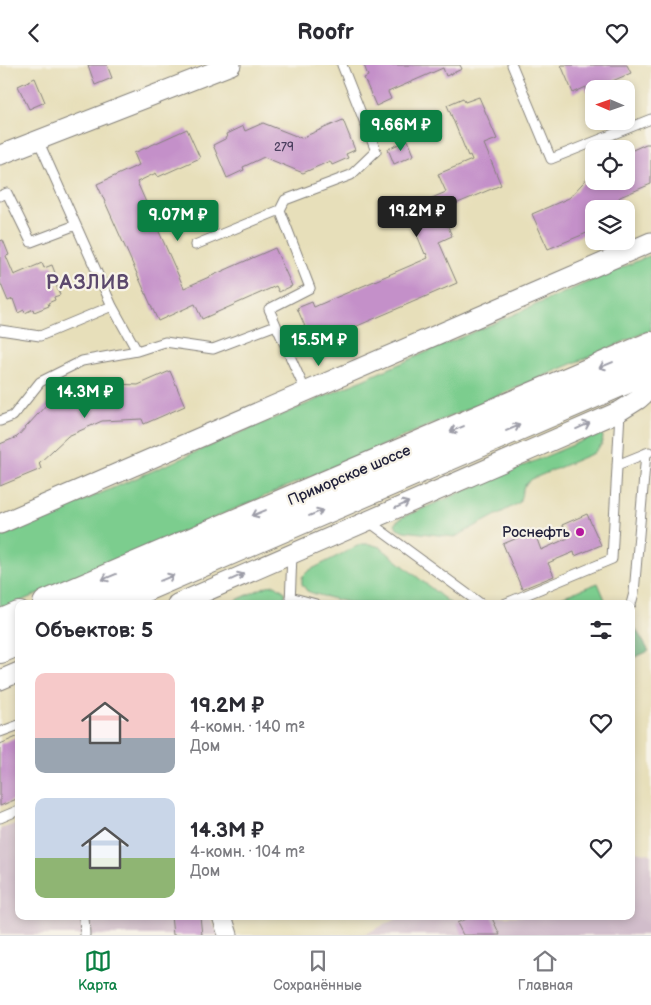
<!DOCTYPE html>
<html lang="ru">
<meta charset="utf-8">
<style>
:root{--surface:#fff;--page:#f2f2f3;--text:#2b2b33;--muted:#7c7c81;--line:#e1e1e2;--accent:#0b8043}
body{margin:0;font-family:"Balsamiq Sans",sans-serif;background:var(--page);color:var(--text);height:100vh;display:flex;flex-direction:column;font-size:19px;white-space:nowrap}
*{box-sizing:border-box;margin:0}
p{font-size:16px;color:var(--muted)}
.icon{flex:none;width:28px;height:28px;fill:none;stroke:currentColor;stroke-width:2;stroke-linecap:round;stroke-linejoin:round}
.map{position:relative;flex:1;overflow:hidden}
.details{position:absolute;left:15px;top:535px;width:620px;height:320px;display:flex;flex-direction:column;background:var(--surface);border-radius:10px;box-shadow:0 2px 8px #0003}
.details>*{flex:none}
.needle{width:32px;rotate:272deg}
.buttons{position:absolute;left:585px;top:15px;display:grid;gap:10px}
.buttons a{display:grid;place-items:center;width:50px;height:50px;border-radius:10px;background:var(--surface);box-shadow:0 2px 8px #0003;font-size:25px}
.price{position:absolute;translate:-50% -42px;padding:0 11px;border-radius:5px;background:var(--accent);color:#fff;font-size:16px;line-height:32px;filter:drop-shadow(0 1px 2px #0008)}
.price::after{content:'';position:absolute;left:50%;top:30px;width:15px;height:11px;margin-left:-8px;background:inherit;clip-path:polygon(0 0,100% 0,50% 100%)}
.price.selected{background:#222;color:#fff}
ul{padding:0;list-style:none}
li{display:flex;align-items:center;gap:15px;height:125px;padding:0 20px}
li span{display:grid;place-items:center;flex:none;width:140px;height:100px;border-radius:10px;color:#555}
li>.icon{margin-inline-start:auto}
span .icon{width:60px;height:60px;fill:#fffc;stroke-width:1}
li b{font-size:21px}
h2{display:flex;justify-content:space-between;align-items:center;height:60px;padding:0 20px;font-size:21px}
header{display:flex;justify-content:space-between;align-items:center;height:65px;padding:0 20px;background:var(--surface);font-size:22px;font-weight:800}
.tabs{display:flex;justify-content:space-around;align-items:center;height:70px;border-top:1px solid var(--line);background:var(--surface);font-size:14px;color:var(--muted)}
.tabs a{display:grid;justify-items:center;gap:2px}
.tabs .selected{color:var(--accent)}
.map>svg:first-child{display:block}
</style>
<header><svg class="icon" aria-label="back" viewBox="0 0 24 24"><path d="M15 5l-7 7 7 7"/></svg>Roofr<svg class="icon" aria-label="heart" viewBox="0 0 24 24"><path d="M12 20l-8-8c-3-5 5-10 8-4 3-6 11-1 8 4z"/></svg></header>
<div class="map">
<svg width="651" height="870" viewBox="0 0 651 870">
<rect width="100%" height="100%" fill="#f7f3e8"/>
<filter id="ink" filterUnits="userSpaceOnUse"><feTurbulence type="fractalNoise" baseFrequency=".02" numOctaves="2"/><feDisplacementMap in="SourceGraphic" scale="10" xChannelSelector="R" yChannelSelector="G"/><feConvolveMatrix kernelMatrix="1 2 1 2 8 2 1 2 1" color-interpolation-filters="sRGB"/></filter>
<filter id="wash" filterUnits="userSpaceOnUse"><feTurbulence type="fractalNoise" baseFrequency=".0096" numOctaves="4" result="noise"/><feDisplacementMap in="SourceGraphic" scale="20" xChannelSelector="R" yChannelSelector="G"/><feGaussianBlur stdDeviation="1.12" result="paint"/><feColorMatrix in="noise" values="0 0 0 0 0 0 0 0 0 0 0 0 0 0 0 0 0 1.4 0 .05"/><feComposite in="paint" operator="in"/></filter>
<g filter="url(#wash)">
<rect width="100%" height="100%" fill="#e7dfba"/>
<path fill="#d1bdcb" d="M19,758V851H209L219,870H0V764Z
M631,785L651,789V870H363L402,851H631Z"/>
<path fill="#7ccd8e" stroke="#4f7864" d="M651,190V265L0,545V472Z
M601,368L603,372L602,379L594,388L532,414L524,421L519,438L455,472L404,466L397,463L395,458L403,452Z
M361,479H370L380,482L451,539H354L315,529L307,526L302,519V512L308,506Z
M598,518L606,537L603,539H552L551,536Z
M275,520L285,527L286,539H228L267,521Z"/>
<path fill="#65b079" stroke="#44695a" d="M631,556L649,586L631,594Z"/>
<g id="blocks">
<path fill="#c490c9" d="M88,0H107L112,13L95,20Z
M364,0H460L462,4L446,11L443,3L388,27L391,34L376,41L364,13L368,11Z
M561,0H627L631,8L587,27L586,22L573,28Z
M35,13L45,37L29,44L18,21Z
M479,32L497,74L484,79L501,120L441,145L452,171L439,177L457,218L313,280L297,243L312,237L314,242L428,193L426,188L425,189L406,144L446,127L438,109L472,95L470,90L468,91L447,40L463,33L465,37Z
M343,55L355,85L346,89L348,93L332,100L330,96L303,108L264,92L243,102L244,105L227,113L213,80L227,73L226,69L243,61L245,66L263,58L301,73Z
M187,64L200,93L158,112L156,108L137,117L184,223L275,183L292,221L279,227L276,221L202,254L195,239L158,256L97,119L139,100L134,88Z
M408,75L414,90L394,99L388,84Z
M646,79H651V119L620,132L608,144H594V157L592,159L594,165L548,184L532,149L569,133L594,106V116H626V88Z
M3,175L9,190L6,191L14,210L42,198L44,203L52,200L57,213L54,214L60,230L54,232L55,235L48,238L49,241L34,247L33,244L25,248L24,245L18,248L13,234L8,236L0,217V176Z
M170,306L185,341L144,359L142,354L102,356L68,371L39,398L41,404L0,421V379L17,372L48,338L93,318L138,320Z
M587,449L601,480L575,491L574,487L548,498L554,511L522,524L503,479L534,466L541,485L568,473L562,460Z
M19,671V733L0,741V679Z
M171,851H200L202,870H173Z
M471,851H491L500,870H463L457,858Z"/>
</g>
</g>
<g filter="url(#ink)">
<use href="#blocks" fill-opacity="0" stroke="#84807a" stroke-width="1"/>
<g fill="none" stroke-linecap="round" stroke-linejoin="round">
<g stroke="#84807a" stroke-width="11">
<path id="service" d="M512,0L551,94L651,54
M38,75L112,241L137,286L165,277L213,284L276,260L306,327
M0,131L7,128L31,177L76,160
M195,180L280,145
M276,260L269,244L310,223L280,145L285,135L351,110L376,86L342,0
M0,265L40,271L112,241
M0,356L13,351L40,317L82,296L137,286
M617,400L649,387
M368,456L481,539
M290,532L316,539
M290,539L292,489
M504,539L612,494L620,347
M631,539L634,528L646,388
M0,667L19,660
M0,753L19,745
M84,851L85,870"/>
</g>
<g stroke="#84807a" stroke-width="21">
<path id="minor" d="M0,90L231,0
M0,459L651,177
M177,539L620,346L639,334L651,323
M0,615L19,607
M222,851L228,870"/>
</g>
<g stroke="#84807a" stroke-width="30">
<path id="trunk" d="M47,539L651,281
M106,539L651,304
M0,559L19,551
M0,584L19,576"/>
</g>
<use href="#service" stroke="#fff" stroke-width="9"/>
<use href="#minor" stroke="#fff" stroke-width="19"/>
<use href="#trunk" stroke="#fff" stroke-width="28"/>
</g>
<defs><path id="oneway-shaft" d="M-6 0H5M1.5-3L5.5 0L1.5 3" fill="none" stroke-width="1.6" stroke-linecap="round" stroke-linejoin="round" transform="scale(1.25)"/></defs>
<g stroke="#9c9ca7">
<use href="#oneway-shaft" transform="translate(606 300) rotate(157)"/>
<use href="#oneway-shaft" transform="translate(583 361) rotate(-24)"/>
<use href="#oneway-shaft" transform="translate(513 363) rotate(-23)"/>
<use href="#oneway-shaft" transform="translate(457 364) rotate(157)"/>
<use href="#oneway-shaft" transform="translate(402 440) rotate(-24)"/>
<use href="#oneway-shaft" transform="translate(259 448) rotate(157)"/>
<use href="#oneway-shaft" transform="translate(316 448) rotate(-23)"/>
<use href="#oneway-shaft" transform="translate(109 512) rotate(157)"/>
<use href="#oneway-shaft" transform="translate(237 512) rotate(-24)"/>
<use href="#oneway-shaft" transform="translate(167 513) rotate(-23)"/>
</g>
</g>
<circle fill="#b5179e" stroke="#f7f3e8" stroke-width="2" cx="580" cy="467" r="5"/>
<g text-anchor="middle" stroke-width="4.5" stroke-linejoin="round" paint-order="stroke">
<g font-size="12" fill="#4a3e5e">
<text x="284" y="86">279</text>
</g>
<g font-size="15" fill="#22223b" stroke="#f7f3e8">
<text transform="translate(349 410) rotate(-23)" y="5">Приморское шоссе</text>
</g>
<g font-size="15" fill="#22223b" stroke="#f7f3e8" text-anchor="end">
<text x="570" y="472">Роснефть</text>
</g>
<g font-size="20" font-weight="bold" letter-spacing="1" fill="#5b486d" stroke="#f7f3e8">
<text x="88" y="224">РАЗЛИВ</text>
</g>
</g>
</svg>
<div class="buttons">
<a><svg class="needle" viewBox="-14 -14 28 28"><path d="M0-13l5 13h-10z" fill="#e53935"/><path d="M0 13l5-13h-10z" fill="#7c7c81"/></svg></a>
<a><svg class="icon" aria-label="locate" viewBox="0 0 24 24"><circle cx="12" cy="12" r="6"/><path d="M12 2v4M12 18v4M2 12h4M18 12h4"/></svg></a>
<a><svg class="icon" aria-label="layers" viewBox="0 0 24 24"><path d="M12 4l9 5-9 5-9-5zM3 14l9 5 9-5"/></svg></a>
</div>
<b class="price" style="left:401px;top:87px">9.66M ₽</b>
<b class="price selected" style="left:417px;top:173px">19.2M ₽</b>
<b class="price" style="left:178px;top:177px">9.07M ₽</b>
<b class="price" style="left:319px;top:302px">15.5M ₽</b>
<b class="price" style="left:85px;top:354px">14.3M ₽</b>
<section class="details">
<h2>Объектов: 5<svg class="icon" aria-label="filters" viewBox="0 0 24 24"><path d="M4 7h16M4 17h16"/><circle cx="9" cy="7" r="2"/><circle cx="15" cy="17" r="2"/></svg></h2>
<ul>
<li><span style="background:linear-gradient(#f6c9c9 65%,#9aa5b1 0)"><svg class="icon" aria-label="home" viewBox="0 0 24 24"><path d="M3 11l9-7 9 7M6 9v11h12V9"/></svg></span><div><b>19.2M ₽</b><p>4-комн. · 140 m²</p><p>Дом</p></div><svg class="icon" aria-label="heart" viewBox="0 0 24 24"><path d="M12 20l-8-8c-3-5 5-10 8-4 3-6 11-1 8 4z"/></svg></li>
<li><span style="background:linear-gradient(#c9d6e8 60%,#8fb573 0)"><svg class="icon" aria-label="home" viewBox="0 0 24 24"><path d="M3 11l9-7 9 7M6 9v11h12V9"/></svg></span><div><b>14.3M ₽</b><p>4-комн. · 104 m²</p><p>Дом</p></div><svg class="icon" aria-label="heart" viewBox="0 0 24 24"><path d="M12 20l-8-8c-3-5 5-10 8-4 3-6 11-1 8 4z"/></svg></li>
</ul>
</section>
</div>
<nav class="tabs">
<a class="selected"><svg class="icon" aria-label="map" viewBox="0 0 24 24"><path d="M3 6l6-2 6 2 6-2v14l-6 2-6-2-6 2zM9 4v14M15 6v14"/></svg>Карта</a>
<a><svg class="icon" aria-label="saved" viewBox="0 0 24 24"><path d="M7 4h10v16l-5-4-5 4z"/></svg>Сохранённые</a>
<a><svg class="icon" aria-label="home" viewBox="0 0 24 24"><path d="M3 11l9-7 9 7M6 9v11h12V9"/></svg>Главная</a>
</nav>
